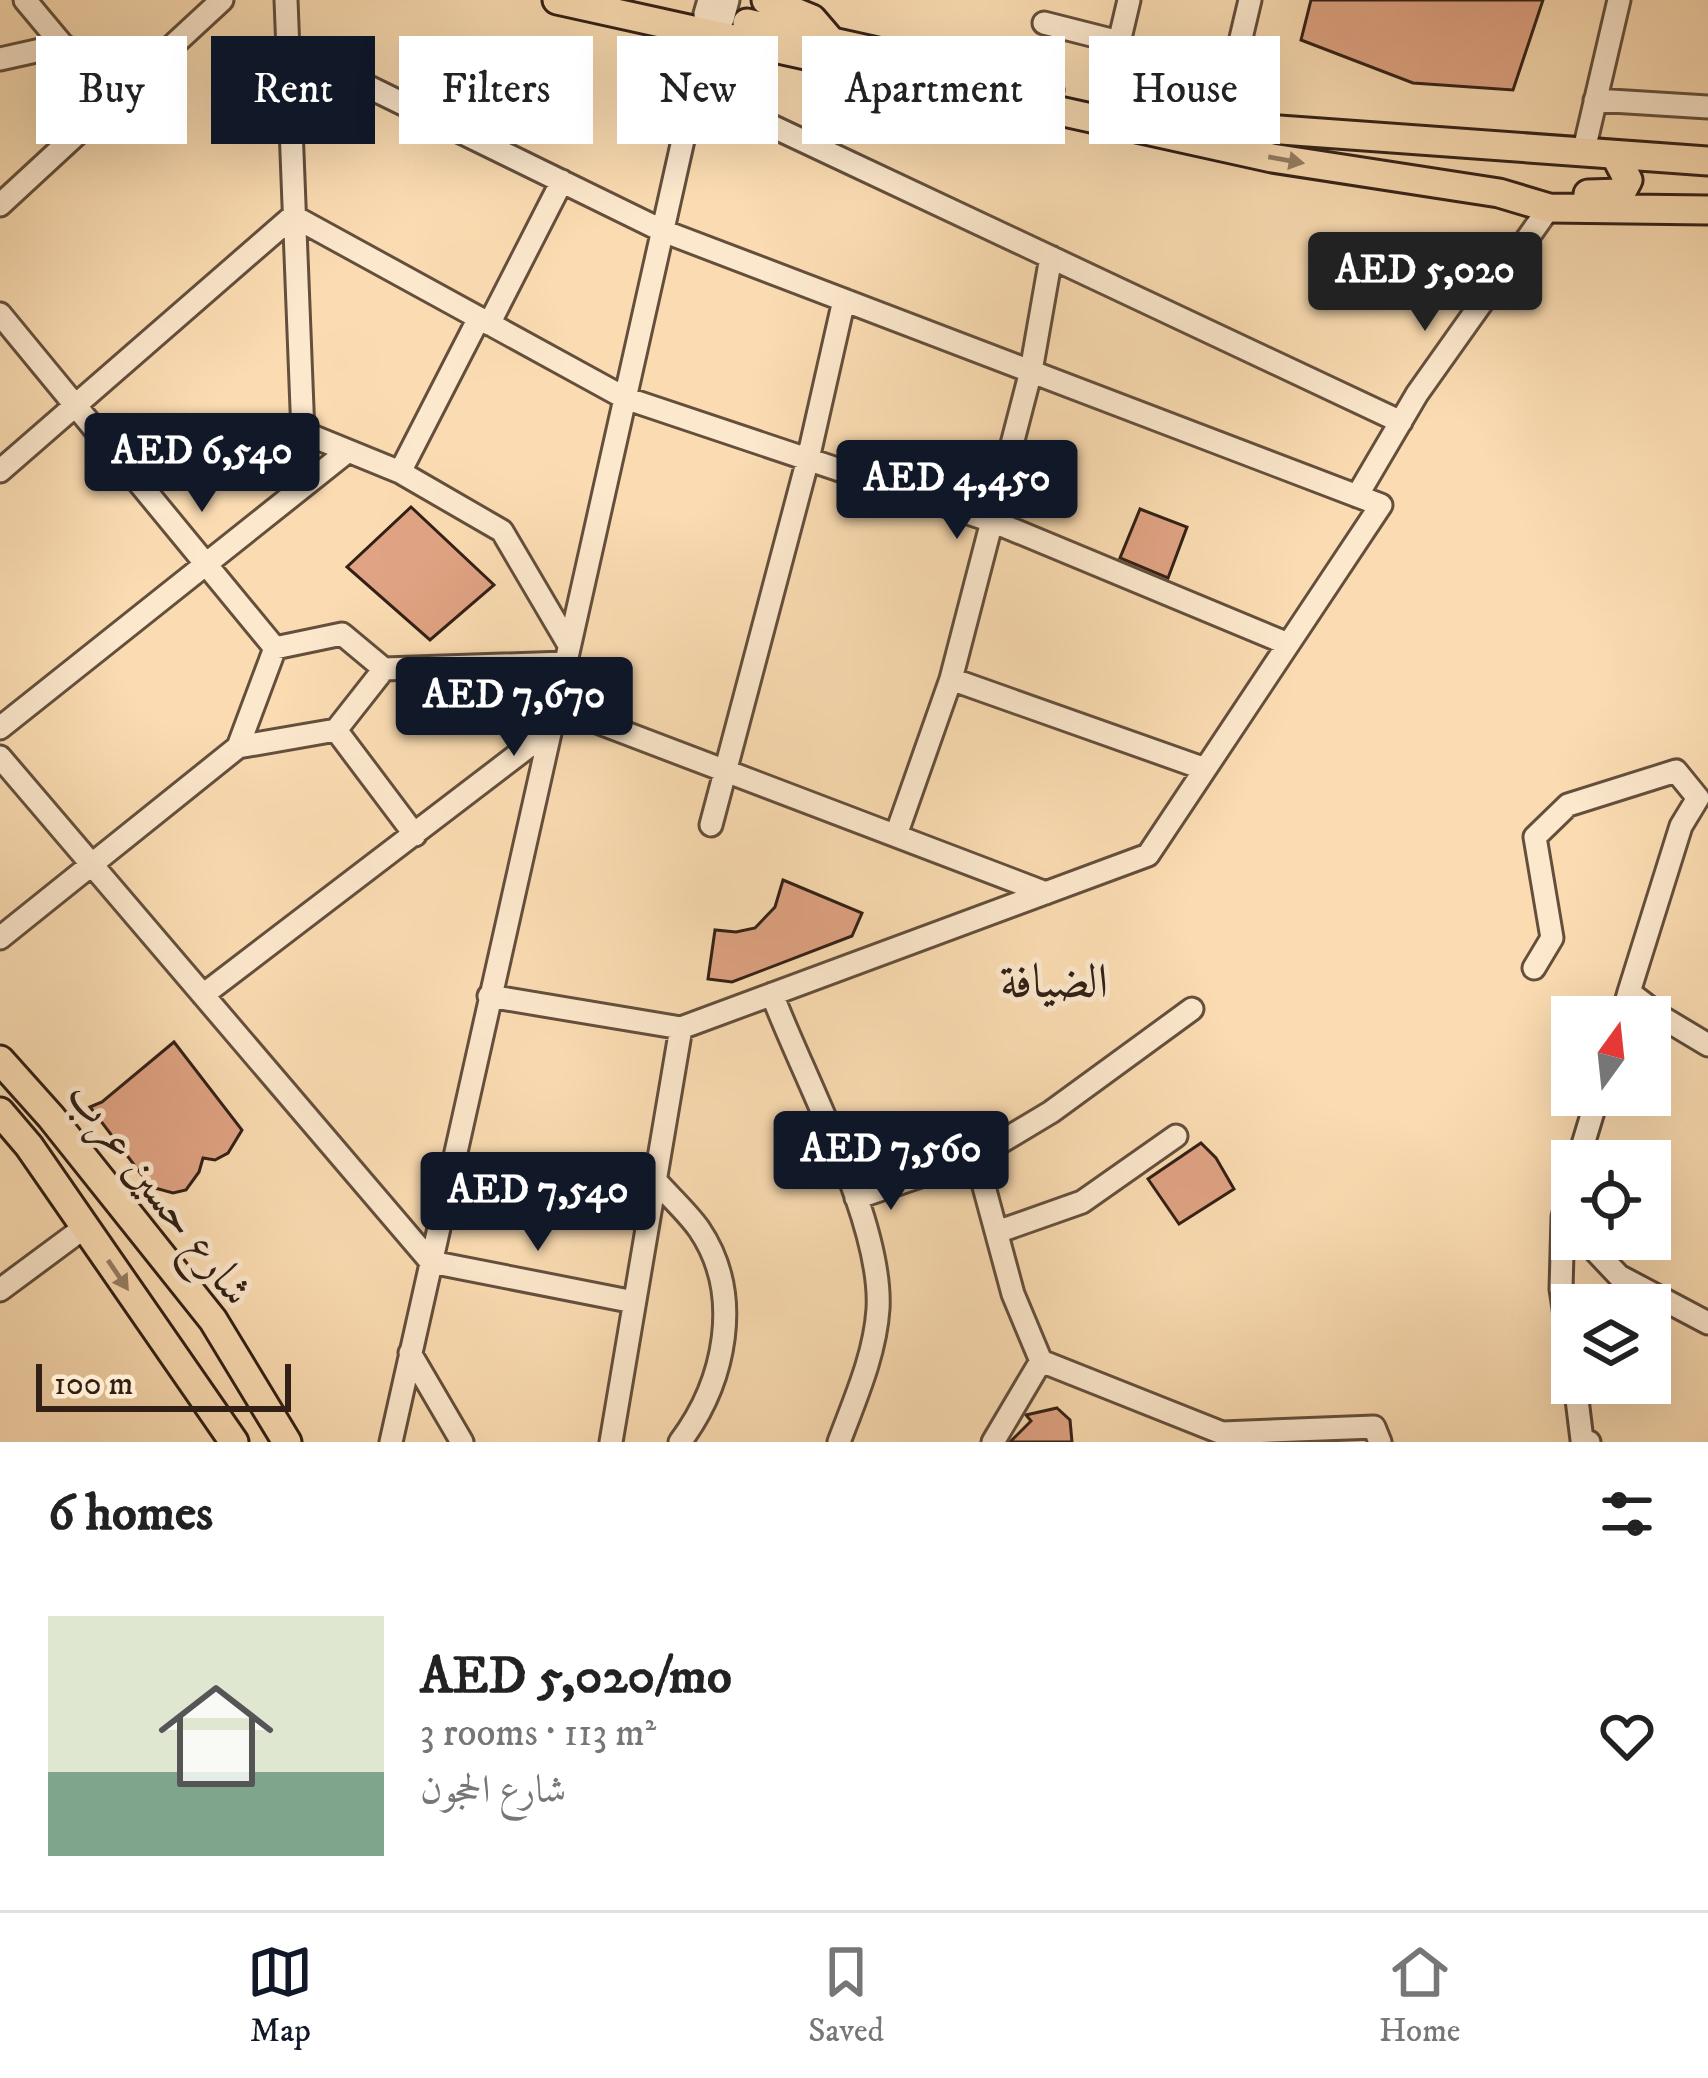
<!DOCTYPE html>
<meta charset="utf-8">
<style>
:root{--surface:#fff;--page:#f2f2f2;--text:#222;--muted:#767676;--line:#e0e0e0;--accent:#111827}
body{margin:0;font-family:"IM FELL DW Pica",Amiri,serif;background:var(--page);color:var(--text);height:100vh;display:flex;flex-direction:column;font-size:45px;white-space:nowrap}
*{box-sizing:border-box;margin:0}
p{font-size:39px;color:var(--muted)}
.icon{flex:none;width:66px;height:66px;fill:none;stroke:currentColor;stroke-width:2;stroke-linecap:round;stroke-linejoin:round}
.map{position:relative;height:1442px;overflow:hidden}
.sheet{display:flex;flex-direction:column;background:var(--surface);flex:1}
.sheet>*{flex:none}
.banner{position:absolute;left:36px;top:36px;width:1638px;height:108px;display:flex;gap:24px}
.needle{width:78px;rotate:15deg}
.tools{position:absolute;left:1551px;top:996px;display:grid;gap:24px}
.tools a{display:grid;place-items:center;width:120px;height:120px;border-radius:0px;background:var(--surface);box-shadow:0 12px 48px #0002;font-size:60px}
.scale{position:absolute;left:36px;bottom:30px;width:255px;box-sizing:border-box;padding-left:12px;border:6px solid #322016;border-top:0;font-size:33px;line-height:42px;white-space:nowrap;color:#322016;-webkit-text-stroke:9px #fce8cd;paint-order:stroke}
.price{position:absolute;translate:-50% -102px;padding:0 27px;border-radius:12px;background:var(--accent);color:#fff;font-size:39px;line-height:78px;filter:drop-shadow(0 3px 6px #0008)}
.price::after{content:'';position:absolute;left:50%;top:72px;width:36px;height:27px;margin-left:-18px;background:inherit;clip-path:polygon(0 0,100% 0,50% 100%)}
.price.current{background:#222;color:#fff}
ul{padding:0;list-style:none}
li{display:flex;align-items:center;gap:36px;height:300px;padding:0 48px}
li span{display:grid;place-items:center;flex:none;width:336px;height:240px;border-radius:0px;color:#555}
li>.icon{margin-inline-start:auto}
span .icon{width:144px;height:144px;fill:#fffc;stroke-width:1}
li b{font-size:51px}
h2{display:flex;justify-content:space-between;align-items:center;height:144px;padding:0 48px;font-size:51px}
.chip{padding:0 42px;border-radius:0px;background:var(--surface);box-shadow:0 12px 48px #0002;font-size:42px;line-height:108px}
.chip.current{background:var(--accent);color:#fff}
.menu{display:flex;justify-content:space-around;align-items:center;height:168px;border-top:3px solid var(--line);background:var(--surface);font-size:33px;color:var(--muted)}
.menu a{display:grid;justify-items:center;gap:6px}
.menu .current{color:var(--accent)}
.map>svg:first-child{display:block}
</style>
<div class="map">
<svg width="1708" height="1442" viewBox="0 0 1708 1442">
<rect width="100%" height="100%" fill="#fbdcb2"/>
<filter id="stains"><feTurbulence type="fractalNoise" baseFrequency=".00167" numOctaves="4"/><feColorMatrix values="0 0 0 0 .2 0 0 0 0 .09 0 0 0 0 .02 0 0 0 .5 -.17"/></filter>
<radialGradient id="worn" r=".72"><stop offset=".6" stop-color="#630" stop-opacity="0"/><stop offset="1" stop-color="#630" stop-opacity=".3"/></radialGradient>
<path fill="#e0a383" stroke="#322016" stroke-width="3" d="M1311,0H1543L1513,90L1413,83L1301,40Z
M411,507L494,585L430,640L347,567Z
M1140,509L1187,527L1168,578L1120,558Z
M783,880L862,913L852,936L732,982L708,979L715,930L736,932L755,928L775,907Z
M174,1042L242,1130L228,1153L215,1160L203,1158L199,1172L186,1190L173,1193L151,1187L90,1107L102,1102Z
M1201,1143L1216,1158L1234,1189L1179,1224L1148,1179Z
M1057,1408L1070,1420L1072,1442H1010L1031,1421L1026,1415Z"/>
<g fill="none" stroke-linecap="round" stroke-linejoin="round">
<g stroke="#644f3d" stroke-width="27">
<path id="minor" d="M25,0L111,103
M286,0L305,485
M705,14L709,0
M723,19L728,0
M1044,23L1119,42
M285,46L663,231L1381,505L1148,855L681,1028L489,996
M0,59L63,45
M695,90L1401,422
M1595,100L1708,107
M1105,102L1129,0
M1239,127L1228,93L1250,0
M1583,154L1619,0
M0,205L222,0
M0,314L275,648L238,747
M489,324L562,181
M302,432L400,472L479,318
M0,471L293,216L625,398L992,521L1288,644
M400,472L502,531L569,645
M1357,496L1417,394L1549,208
M275,648L342,634L384,669
M951,679L1205,769
M555,706L1046,893
M0,728L348,451
M336,730L415,835
M0,757L431,1262L634,1302
M711,825L808,459L844,300
M896,835L951,679L1031,371L1051,257
M0,938L238,747L336,730L384,669L565,663
M1534,968L1552,938L1535,837L1568,805L1676,771L1698,798L1681,826L1629,992L1663,1018L1708,1045
M772,994C804,1079 883,1222 878,1309C875,1355 855,1399 839,1442
M203,995L550,730
M1622,1017L1629,992
M976,1157L1013,1294L1041,1361L1222,1433L1374,1427L1380,1442
M1578,1161L1598,1095
M655,1180C669,1196 687,1212 699,1229C744,1295 725,1382 680,1442
M856,1198L976,1157L1051,1112L1192,1009
M1563,1217L1561,1289L1572,1362
M1570,1225L1563,1217L1572,1182
M997,1232L1082,1202L1176,1136
M1584,1239L1619,1276L1708,1323
M0,1290L85,1227
M410,1353L462,1442
M1575,1383L1582,1440L1589,1442
M391,1442L707,33
M611,1442L681,1028
M993,1442L1041,1361"/>
</g>
<g stroke="#322016" stroke-width="33">
<path id="major" d="M557,0L1272,158L1499,193L1549,208L1708,210
M766,0L812,19L830,40
M747,23L1049,90
M1157,114L1239,127L1708,161
M1588,194L1621,193L1628,180L1616,157
M0,1060L51,1117L213,1320L287,1442
M0,1112L29,1146L234,1442"/>
</g>
<use href="#minor" stroke="#fce8cd" stroke-width="21"/>
<use href="#major" stroke="#fbdcb2" stroke-width="27"/>
</g>
<defs><path id="oneway-solid" d="M-6-.8H1V-3.2L6.5 0L1 3.2V.8H-6Z" transform="scale(3)"/></defs>
<g fill="#967e64">
<use href="#oneway-solid" transform="translate(1286 160) rotate(10)"/>
<use href="#oneway-solid" transform="translate(118 1275) rotate(56)"/>
</g>
<g text-anchor="middle" stroke-width="10" stroke-linejoin="round" paint-order="stroke">
<g font-size="45" fill="#322016" stroke="#fce8cd">
<text transform="translate(161 1192) rotate(52)" y="16">شارع حسين عرب</text>
</g>
<g font-size="48" fill="#322016" stroke="#fce8cd">
<text x="1054" y="997">الضيافة</text>
</g>
</g>
<rect width="100%" height="100%" filter="url(#stains)"/>
<rect width="100%" height="100%" fill="url(#worn)"/>
</svg>
<div class="tools">
<a><svg class="needle" viewBox="-14 -14 28 28"><path d="M0-13l5 13h-10z" fill="#e53935"/><path d="M0 13l5-13h-10z" fill="#767676"/></svg></a>
<a><svg class="icon" aria-label="locate" viewBox="0 0 24 24"><circle cx="12" cy="12" r="6"/><path d="M12 2v4M12 18v4M2 12h4M18 12h4"/></svg></a>
<a><svg class="icon" aria-label="layers" viewBox="0 0 24 24"><path d="M12 4l9 5-9 5-9-5zM3 14l9 5 9-5"/></svg></a>
</div>
<div class="scale">100 m</div>
<b class="price current" style="left:1425px;top:334px">AED 5,020</b>
<b class="price" style="left:202px;top:515px">AED 6,540</b>
<b class="price" style="left:957px;top:542px">AED 4,450</b>
<b class="price" style="left:514px;top:759px">AED 7,670</b>
<b class="price" style="left:891px;top:1213px">AED 7,560</b>
<b class="price" style="left:538px;top:1254px">AED 7,540</b>
<div class="banner">
<a class="chip">Buy</a>
<a class="chip current">Rent</a>
<a class="chip">Filters</a>
<a class="chip">New</a>
<a class="chip">Apartment</a>
<a class="chip">House</a>
</div>
</div>
<section class="sheet">
<h2>6 homes<svg class="icon" aria-label="filters" viewBox="0 0 24 24"><path d="M4 7h16M4 17h16"/><circle cx="9" cy="7" r="2"/><circle cx="15" cy="17" r="2"/></svg></h2>
<ul>
<li><span style="background:linear-gradient(#dfe7d0 65%,#7fa58c 0)"><svg class="icon" aria-label="home" viewBox="0 0 24 24"><path d="M3 11l9-7 9 7M6 9v11h12V9"/></svg></span><div><b>AED 5,020/mo</b><p>3 rooms · 113 m²</p><p>شارع الحجون</p></div><svg class="icon" aria-label="heart" viewBox="0 0 24 24"><path d="M12 20l-8-8c-3-5 5-10 8-4 3-6 11-1 8 4z"/></svg></li>
</ul>
</section>
<nav class="menu">
<a class="current"><svg class="icon" aria-label="map" viewBox="0 0 24 24"><path d="M3 6l6-2 6 2 6-2v14l-6 2-6-2-6 2zM9 4v14M15 6v14"/></svg>Map</a>
<a><svg class="icon" aria-label="saved" viewBox="0 0 24 24"><path d="M7 4h10v16l-5-4-5 4z"/></svg>Saved</a>
<a><svg class="icon" aria-label="home" viewBox="0 0 24 24"><path d="M3 11l9-7 9 7M6 9v11h12V9"/></svg>Home</a>
</nav>
